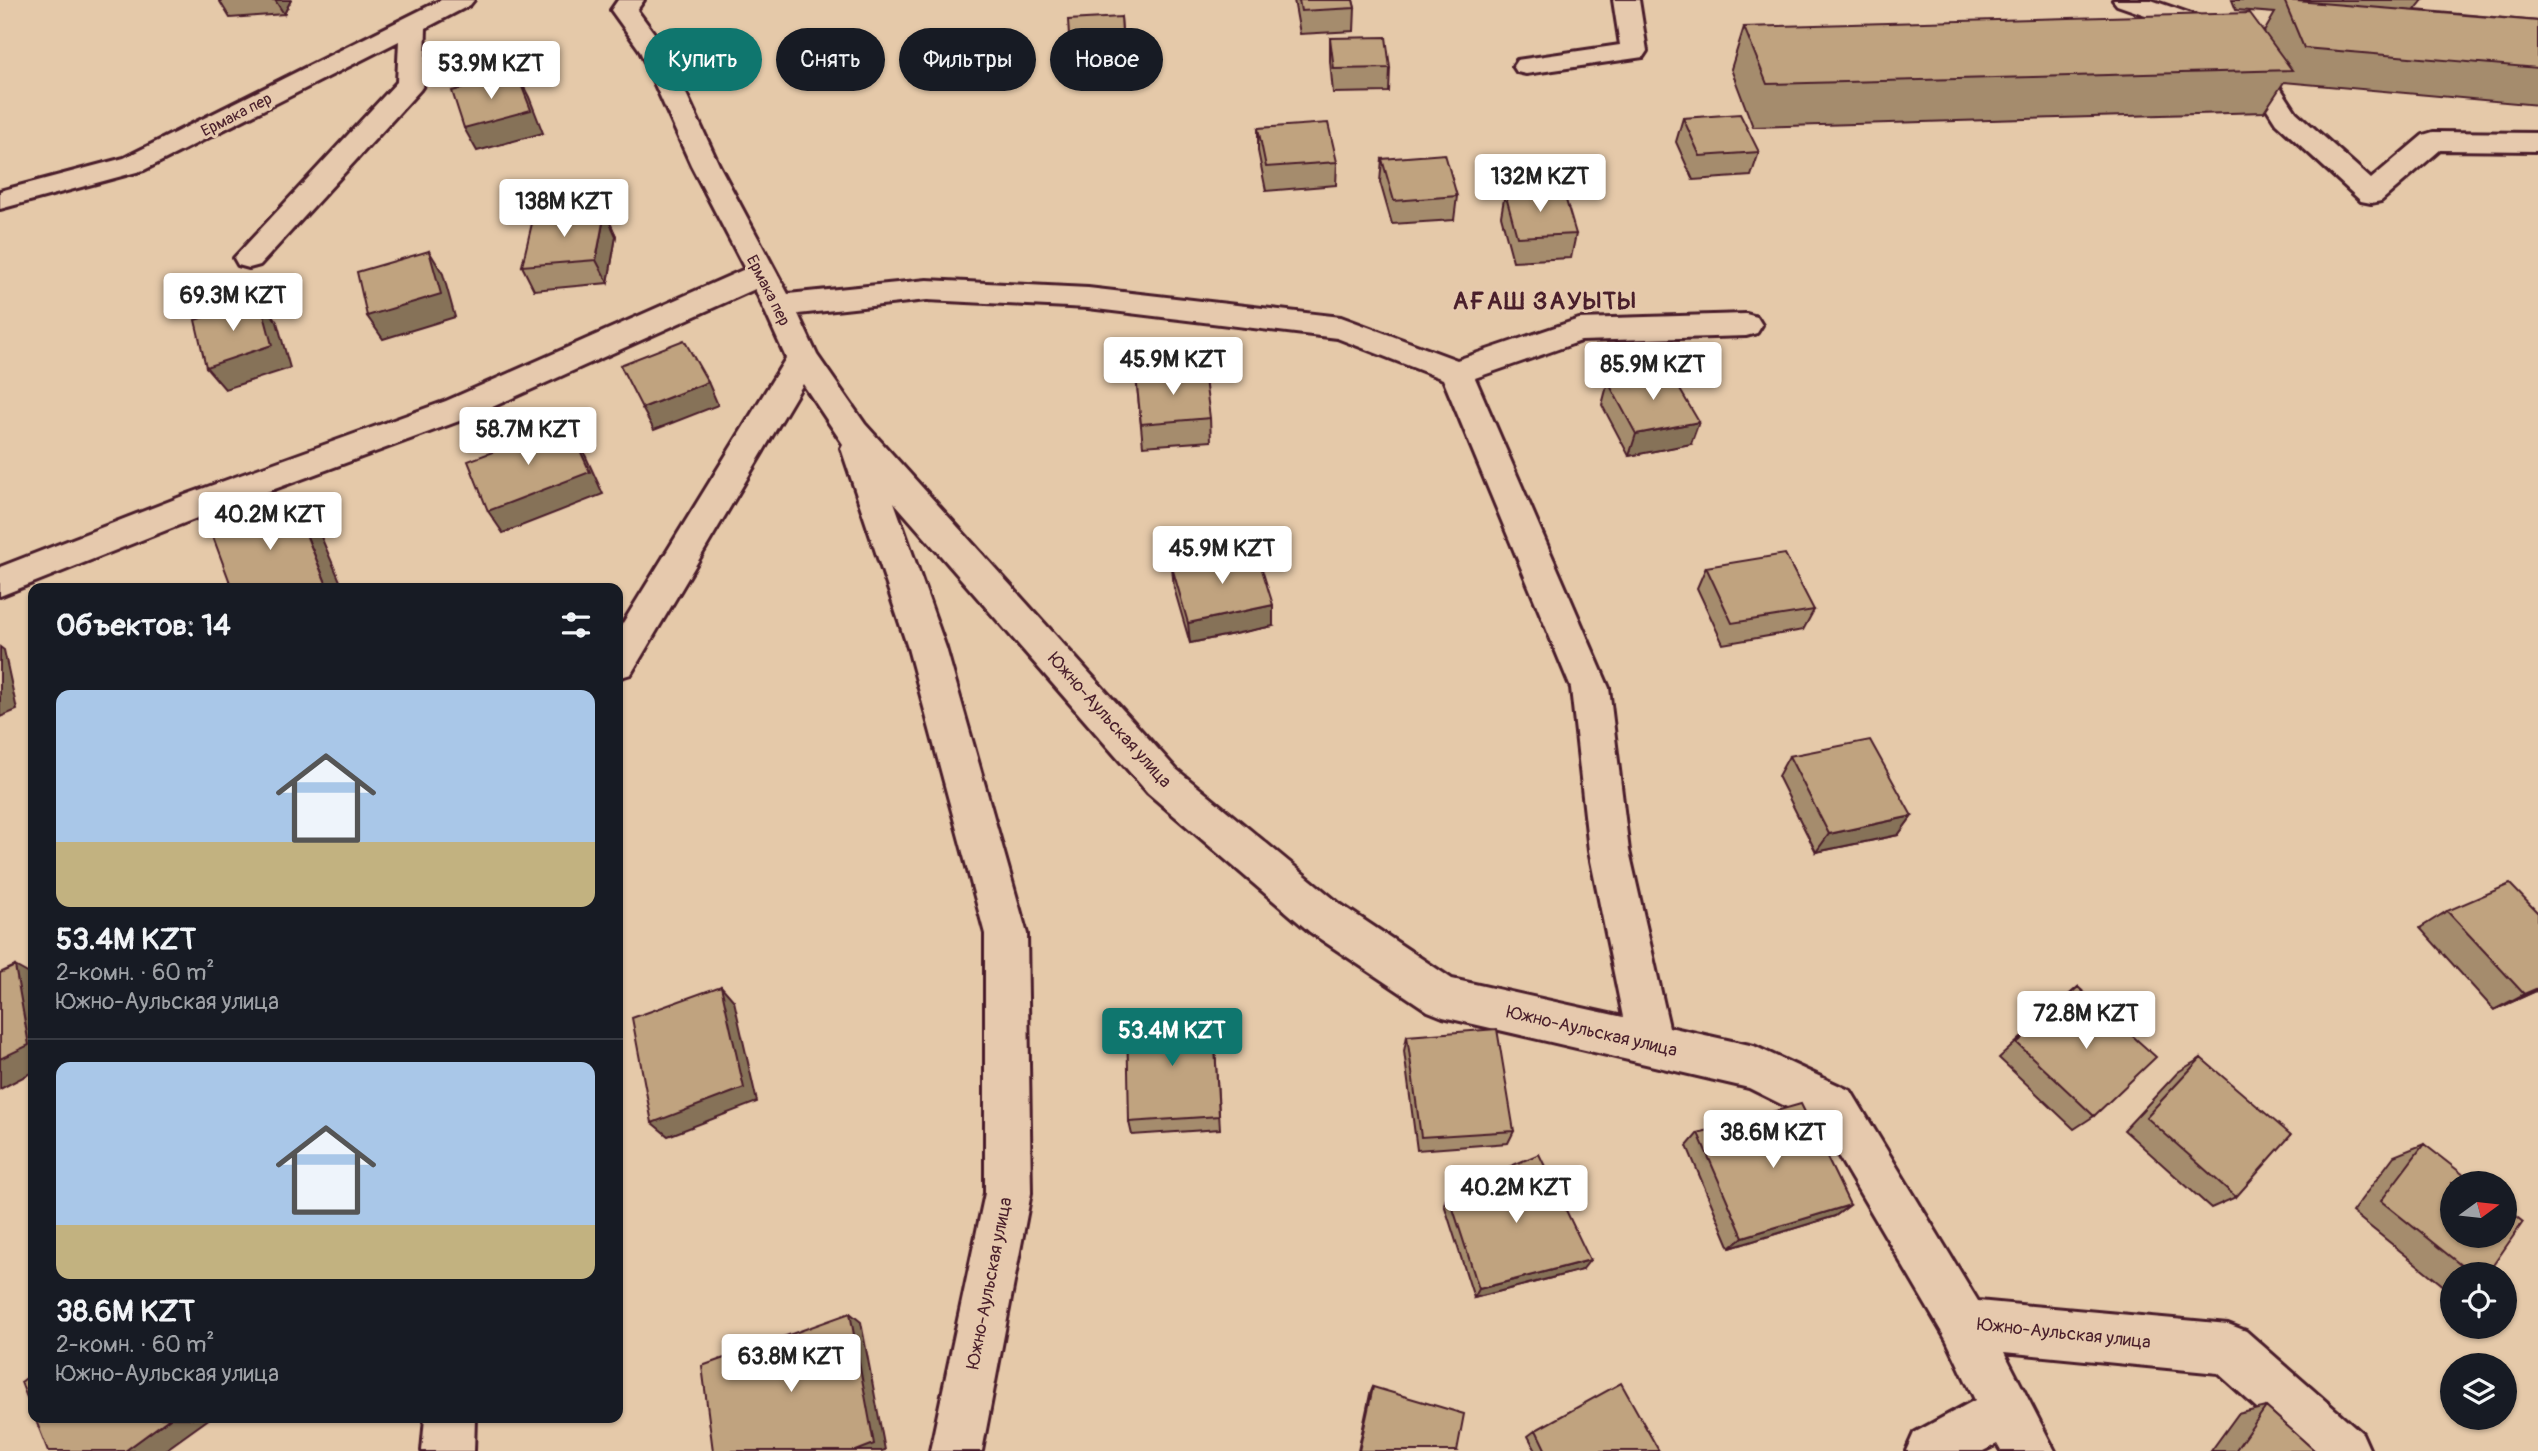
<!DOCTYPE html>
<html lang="ru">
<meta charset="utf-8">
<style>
:root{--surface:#171b24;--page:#20242c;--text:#f1f3f6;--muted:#9ea1a6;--line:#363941;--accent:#0f766e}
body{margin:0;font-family:Pangolin,sans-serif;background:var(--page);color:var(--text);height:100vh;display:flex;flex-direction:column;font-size:26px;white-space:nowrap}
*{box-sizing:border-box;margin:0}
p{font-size:23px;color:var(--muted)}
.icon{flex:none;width:38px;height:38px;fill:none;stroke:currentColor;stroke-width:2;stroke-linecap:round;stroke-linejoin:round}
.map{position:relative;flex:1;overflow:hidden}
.drawer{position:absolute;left:28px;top:583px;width:595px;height:840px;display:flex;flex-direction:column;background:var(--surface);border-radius:14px;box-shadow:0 2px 5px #0004}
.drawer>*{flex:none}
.guide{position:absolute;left:644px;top:28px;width:665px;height:63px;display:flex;gap:14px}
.needle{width:46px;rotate:75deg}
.tools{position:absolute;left:2440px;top:1171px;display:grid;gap:14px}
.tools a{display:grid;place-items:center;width:77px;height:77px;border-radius:50%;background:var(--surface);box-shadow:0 2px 5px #0004;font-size:35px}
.price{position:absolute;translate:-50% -60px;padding:0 16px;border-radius:7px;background:#fff;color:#222;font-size:23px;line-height:46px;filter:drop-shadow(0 2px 4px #0008)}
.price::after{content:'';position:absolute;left:50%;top:42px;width:21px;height:16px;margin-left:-10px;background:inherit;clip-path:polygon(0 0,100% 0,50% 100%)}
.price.on{background:var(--accent);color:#fff}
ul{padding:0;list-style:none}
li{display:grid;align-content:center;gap:14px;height:371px;padding:0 28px}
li+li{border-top:2px solid var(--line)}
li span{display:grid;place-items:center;height:217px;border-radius:14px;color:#555}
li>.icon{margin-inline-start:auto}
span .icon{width:126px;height:126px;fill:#fffc;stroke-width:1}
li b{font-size:30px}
h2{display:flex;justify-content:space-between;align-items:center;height:84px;padding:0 28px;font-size:30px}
.chip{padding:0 24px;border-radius:32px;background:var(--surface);box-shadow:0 2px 5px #0004;font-size:24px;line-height:63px}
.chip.on{background:var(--accent);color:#fff}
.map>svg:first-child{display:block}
</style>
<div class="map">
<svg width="2538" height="1451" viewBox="0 0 2538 1451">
<rect width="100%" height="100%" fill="#e5c9a9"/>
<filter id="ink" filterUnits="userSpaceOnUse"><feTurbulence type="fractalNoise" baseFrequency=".0143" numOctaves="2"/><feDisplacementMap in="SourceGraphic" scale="14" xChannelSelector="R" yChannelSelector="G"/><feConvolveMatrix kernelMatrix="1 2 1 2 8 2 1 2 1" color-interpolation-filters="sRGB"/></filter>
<g filter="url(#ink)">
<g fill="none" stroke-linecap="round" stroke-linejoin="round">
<g stroke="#4a1f2b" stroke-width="6">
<path id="minor" d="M441,0H474L470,5L426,28L424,84L420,90L260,265L249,268L238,265L234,258L397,82L399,41L144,170L0,209V191L124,158Z
M618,0H644L637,10L665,48L719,165L788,294L927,280L1088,288L1341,317L1457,360L1579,319L1746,314L1757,317L1762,325L1757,333L1746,336L1581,341L1475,378L1609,688L1629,851L1669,1027L1754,1046L1851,1091L1978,1301L2228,1324L2246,1331L2362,1433L2370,1451H2305L2218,1373L2004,1352L2055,1451H2001L1997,1444L1983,1451H1906L1914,1433L1975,1400L1947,1341L1819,1123L1749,1088L1443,1017L1428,1011L1310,932L1148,793L894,502L946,648L1027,934L1031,1193L982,1451H930L985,1193V934L908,648L841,448L843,444L803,384L631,674L618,678V631L786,358L755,289L470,417L212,512L0,596V567L188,494L446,401L745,269L691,165L639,49L611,10ZM927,300L1088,308L1337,338L1443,379L1571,688L1589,851L1623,1017L1452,979L1340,904L1176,769L865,424L817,355L798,314Z
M1613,0H1639L1647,51L1643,57L1526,74L1517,72L1513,66L1517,60L1620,45Z
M2113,0H2151L2244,32L2296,112L2371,179L2423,135L2433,132L2538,133V151L2440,150L2381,201L2371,203L2361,201L2276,123L2225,43L2117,5Z
M425,1418H475L474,1451H422Z"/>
</g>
<use href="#minor" fill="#e6c9ad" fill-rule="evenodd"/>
</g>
<path fill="#a58c6d" stroke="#4a1f2b" stroke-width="2" d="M219,0H291L284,14L230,18Z
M1294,0H1353L1355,8L1354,31L1300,34Z
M2232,0H2423L2415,10L2538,21V105L2284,82L2264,112L1753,127L1731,69L1744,27L2264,32L2275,13L2236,10Z
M1121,17L1125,70L1073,73L1070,50Z
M1330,38L1390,68L1389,92L1333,93L1330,61Z
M1683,118L1759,152L1751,176L1693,180L1676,142Z
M1258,128L1337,162L1336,185L1266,191L1258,151Z
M1382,159L1457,196L1454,220L1392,224L1380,182Z
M1505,193L1576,234L1571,258L1513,261L1501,216Z
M605,212L616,236L608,283L534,290L522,266Z
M1136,376L1210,418L1211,441L1143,446Z
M1608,382L1691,444L1629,456L1602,405Z
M1172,567L1273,626L1190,643L1174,588Z
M1706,567L1814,610L1803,630L1723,644L1697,588Z
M1789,756L1912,816L1898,835L1816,852L1778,776Z
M2447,911L2538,913V990L2494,1010L2420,928Z
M2078,987L2094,1116L2074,1129L1999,1058L2059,1003Z
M1213,1013L1220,1129L1132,1135L1129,1122Z
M1407,1036L1514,1131L1508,1143L1417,1150L1404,1051Z
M2201,1058L2236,1197L2211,1208L2124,1130L2178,1072Z
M1698,1133L1850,1205L1835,1216L1730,1248L1687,1146Z
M2424,1144L2487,1274H2452V1291H2450L2352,1212L2394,1156Z
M1448,1193L1582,1270L1474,1298L1444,1204Z
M1373,1387L1457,1451H1358L1370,1394Z
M2266,1407L2315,1451H2211L2238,1414Z
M1536,1430L1659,1451H1536L1528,1436Z"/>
<path fill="#867259" stroke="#4a1f2b" stroke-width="2" d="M275,0H291L284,14Z
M517,74L529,97L543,133L477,151L464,128Z
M605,212L616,236L608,283L596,260Z
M429,251L443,274L455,317L383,339L367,316Z
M260,299L277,322L290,368L225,389L206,367Z
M708,382L718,405L654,430L642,408Z
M1699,422L1691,444L1629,456L1636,434Z
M568,424L581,446L603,494L503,533L488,511Z
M292,500L319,532L343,588H328Z
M1273,605V626L1190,643L1188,623Z
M0,647L4,650L17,710L0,717Z
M1912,816L1898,835L1816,852L1829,834Z
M15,966L33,976V1072L0,1089V1059Z
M721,986L734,1001L757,1102L668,1136L652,1123Z
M2538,988V990L2494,1010L2524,994Z
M1850,1205L1835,1216L1730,1248L1743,1237Z
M1590,1260L1582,1270L1474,1298L1479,1289Z
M850,1313L861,1322L885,1450L882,1451H856Z
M170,1418H210L164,1451H125Z"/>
<path fill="#c0a37f" stroke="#4a1f2b" stroke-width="2" d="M1299,0H1353L1355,8L1301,11Z
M2284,0L2538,21V68L2304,48Z
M2250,13L2292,70L1767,84L1744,27Z
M1121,17L1123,47L1070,50L1068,20Z
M1386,37L1390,68L1334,69L1330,38Z
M517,74L531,110L464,128L452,91Z
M1740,114L1759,152L1700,156L1683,118Z
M1328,123L1337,162L1266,167L1258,128Z
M1445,154L1457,196L1394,201L1382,159Z
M1563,190L1576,234L1517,237L1505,193Z
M605,212L596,260L522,266L533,219Z
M429,251L441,294L367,316L357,272Z
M260,299L272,345L206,367L195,320Z
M684,340L708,382L642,408L620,365Z
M1204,371L1210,418L1141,424L1136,376Z
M1669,371L1699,422L1636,434L1608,382Z
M568,424L590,472L488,511L468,461Z
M292,500L328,588H232L212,534Z
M1256,550L1273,605L1188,623L1172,567Z
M1785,554L1814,610L1732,623L1706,567Z
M1870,740L1912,816L1829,834L1789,756Z
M2510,884L2538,913V988L2524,994L2447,911Z
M15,966L29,1045L0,1059V973Z
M721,986L744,1088L652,1123L632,1018Z
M2078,987L2156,1057L2094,1116L2017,1043Z
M1213,1013L1219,1116L1129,1122L1127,1019Z
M1497,1029L1514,1131L1421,1137L1407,1036Z
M2201,1058L2291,1135L2236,1197L2146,1117Z
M1801,1104L1850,1205L1743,1237L1698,1133Z
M2424,1144L2474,1183H2452V1236H2504V1207L2523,1222L2487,1274H2472L2381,1201Z
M1539,1154L1590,1260L1479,1289L1448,1193Z
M850,1313L874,1444L856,1451H713L702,1366Z
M33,1373V1413L21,1382Z
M1621,1383L1659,1451H1546L1536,1430Z
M1373,1387L1464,1414L1457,1451H1359Z
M2266,1407L2315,1451H2235Z
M35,1418H170L125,1451H48Z"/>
</g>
<g text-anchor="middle" stroke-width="6" stroke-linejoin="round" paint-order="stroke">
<g font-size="16" fill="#4a1f2b" stroke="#e6c9ad">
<text transform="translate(236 114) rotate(-27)" y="6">Ермака пер</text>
<text transform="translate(769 290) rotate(63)" y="6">Ермака пер</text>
</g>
<g font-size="18" fill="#4a1f2b" stroke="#e6c9ad">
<text transform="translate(1110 720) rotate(48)" y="6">Южно-Аульская улица</text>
<text transform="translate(1592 1031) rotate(13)" y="6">Южно-Аульская улица</text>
<text transform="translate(989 1283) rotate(-79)" y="6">Южно-Аульская улица</text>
<text transform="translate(2064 1333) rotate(6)" y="6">Южно-Аульская улица</text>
</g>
<g font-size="24" font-weight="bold" letter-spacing="2" fill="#4a1f2b" stroke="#e6c9ad">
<text x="1545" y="309">АҒАШ ЗАУЫТЫ</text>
</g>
</g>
</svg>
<div class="tools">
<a><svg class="needle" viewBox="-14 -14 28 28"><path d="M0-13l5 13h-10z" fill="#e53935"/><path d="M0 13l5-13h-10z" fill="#9ea1a6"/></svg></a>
<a><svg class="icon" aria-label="locate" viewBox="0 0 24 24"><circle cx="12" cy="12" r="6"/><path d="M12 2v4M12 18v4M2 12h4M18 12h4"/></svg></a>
<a><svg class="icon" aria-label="layers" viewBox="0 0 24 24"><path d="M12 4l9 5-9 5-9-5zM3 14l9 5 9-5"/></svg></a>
</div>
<b class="price" style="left:491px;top:101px">53.9M KZT</b>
<b class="price" style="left:1540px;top:214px">132M KZT</b>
<b class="price" style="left:564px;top:239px">138M KZT</b>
<b class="price" style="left:233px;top:333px">69.3M KZT</b>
<b class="price" style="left:1173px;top:397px">45.9M KZT</b>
<b class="price" style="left:1653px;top:402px">85.9M KZT</b>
<b class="price" style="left:528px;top:467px">58.7M KZT</b>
<b class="price" style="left:270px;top:552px">40.2M KZT</b>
<b class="price" style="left:1222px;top:586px">45.9M KZT</b>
<b class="price" style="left:2086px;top:1051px">72.8M KZT</b>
<b class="price on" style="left:1172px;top:1068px">53.4M KZT</b>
<b class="price" style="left:1773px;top:1170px">38.6M KZT</b>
<b class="price" style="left:1516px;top:1225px">40.2M KZT</b>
<b class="price" style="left:791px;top:1394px">63.8M KZT</b>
<div class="guide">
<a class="chip on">Купить</a>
<a class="chip">Снять</a>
<a class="chip">Фильтры</a>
<a class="chip">Новое</a>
</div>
<section class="drawer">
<h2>Объектов: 14<svg class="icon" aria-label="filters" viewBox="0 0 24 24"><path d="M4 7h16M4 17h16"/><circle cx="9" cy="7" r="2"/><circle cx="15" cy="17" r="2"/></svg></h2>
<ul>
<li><span style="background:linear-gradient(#a9c7e8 70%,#c2b280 0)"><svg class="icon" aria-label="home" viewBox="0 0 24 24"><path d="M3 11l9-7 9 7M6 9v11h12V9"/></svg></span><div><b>53.4M KZT</b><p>2-комн. · 60 m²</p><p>Южно-Аульская улица</p></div></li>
<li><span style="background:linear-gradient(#a9c7e8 75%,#c2b280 0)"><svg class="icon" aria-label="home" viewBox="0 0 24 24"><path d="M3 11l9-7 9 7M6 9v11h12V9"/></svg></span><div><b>38.6M KZT</b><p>2-комн. · 60 m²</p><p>Южно-Аульская улица</p></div></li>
</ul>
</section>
</div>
